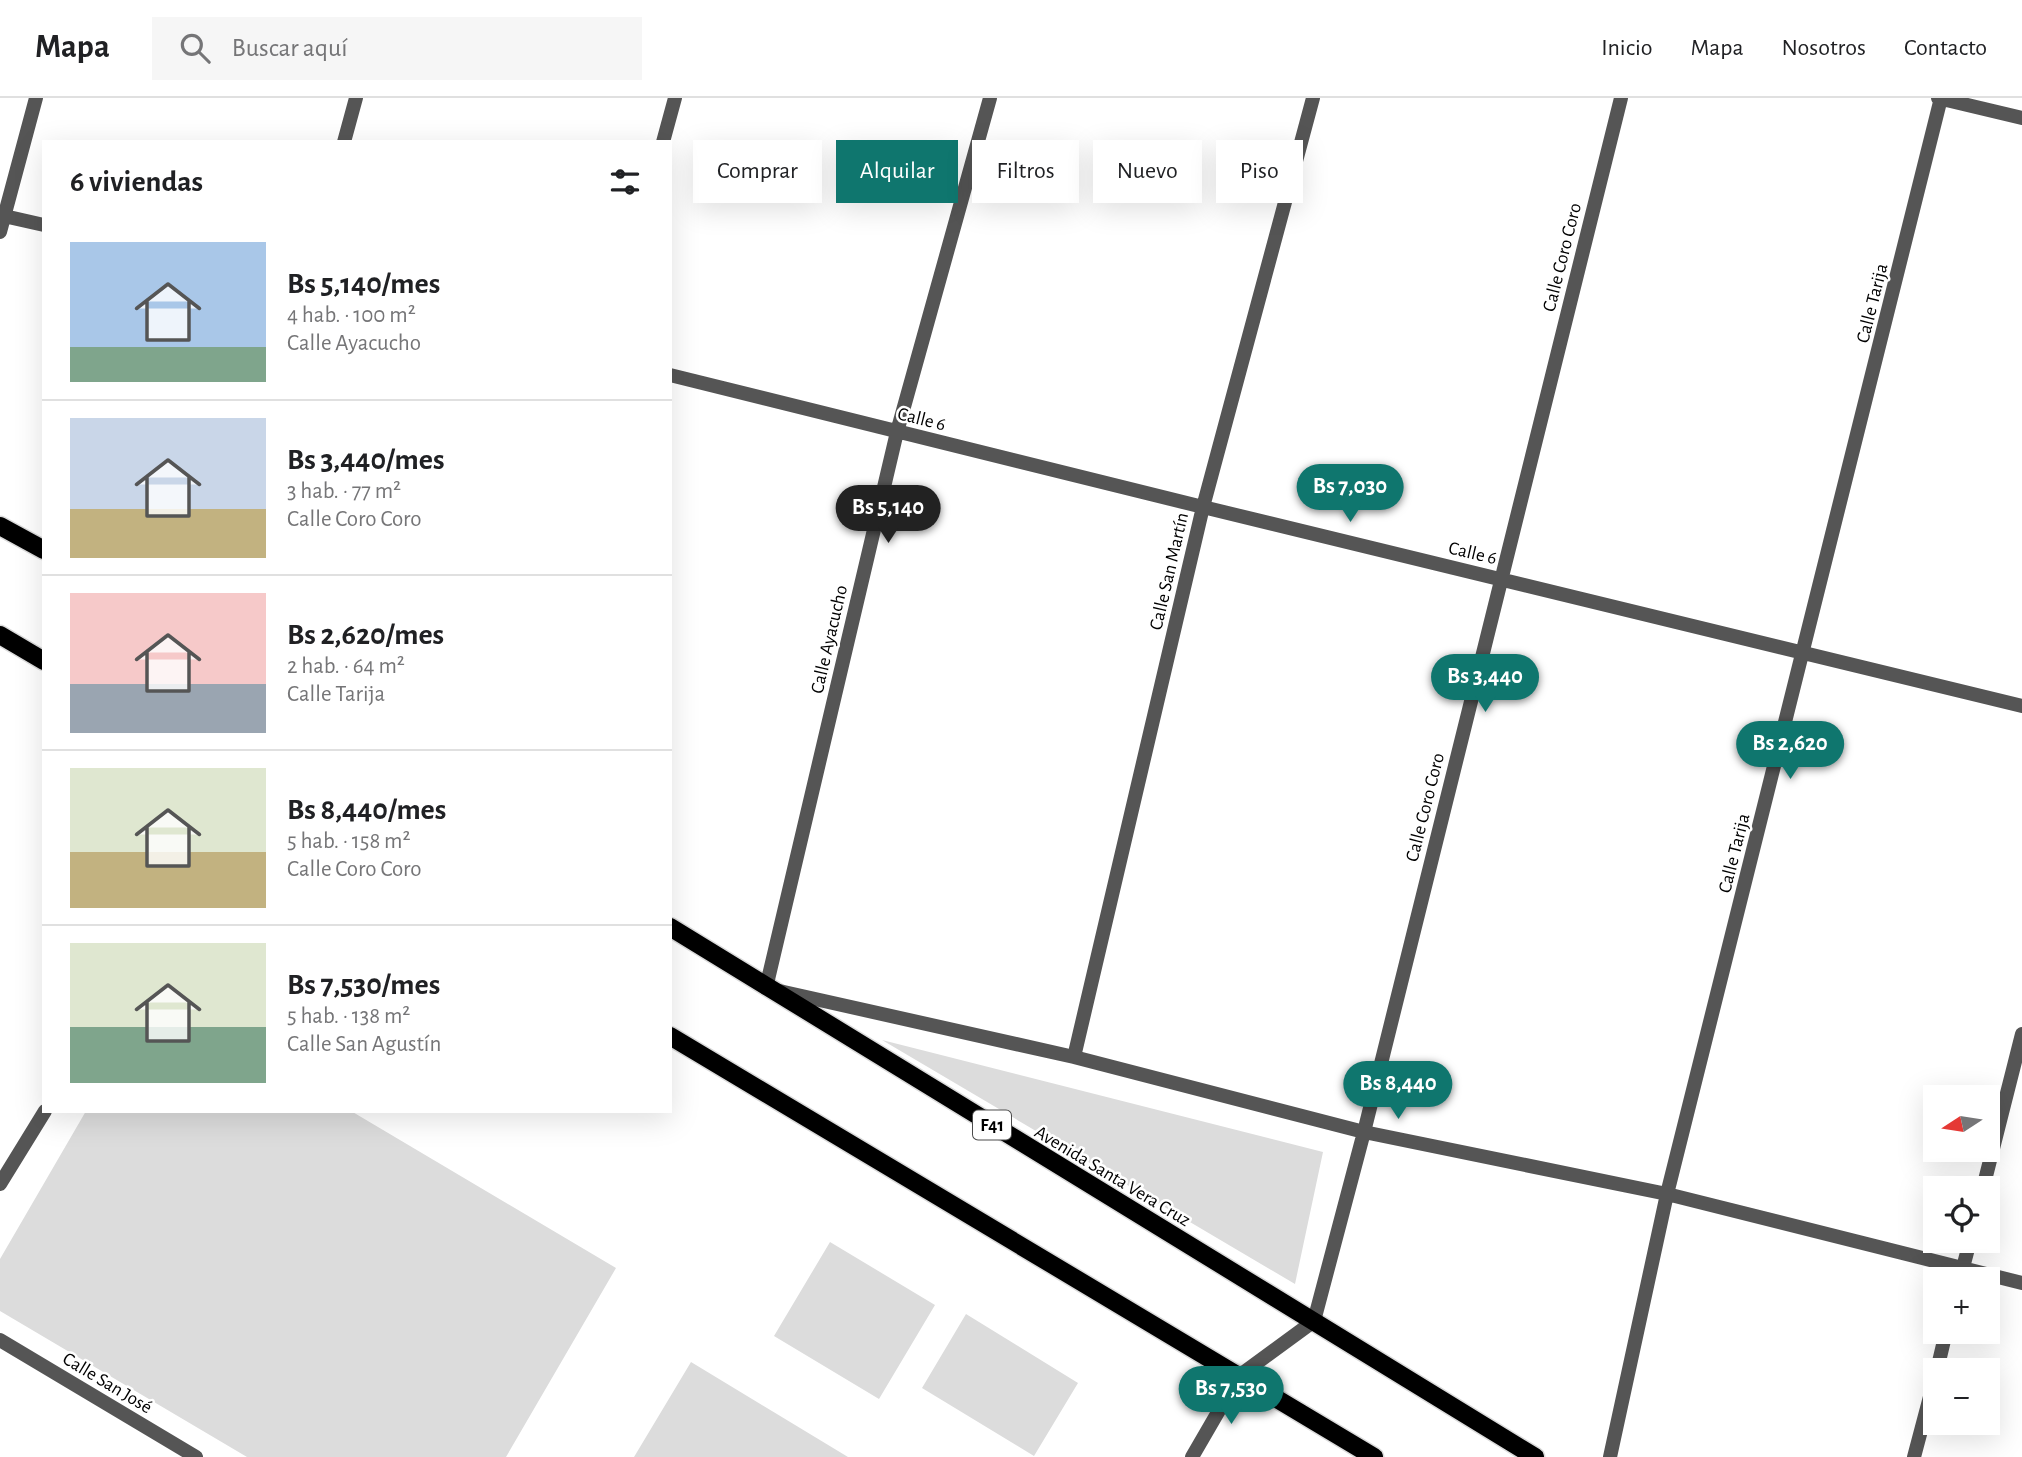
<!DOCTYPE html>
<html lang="es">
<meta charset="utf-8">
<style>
:root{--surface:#fff;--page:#f6f6f6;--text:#202124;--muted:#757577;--line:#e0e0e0;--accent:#0f766e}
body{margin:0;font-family:"Alegreya Sans",sans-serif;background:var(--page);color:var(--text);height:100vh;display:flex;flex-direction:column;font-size:26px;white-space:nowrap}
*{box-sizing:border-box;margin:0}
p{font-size:23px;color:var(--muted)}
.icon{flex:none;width:38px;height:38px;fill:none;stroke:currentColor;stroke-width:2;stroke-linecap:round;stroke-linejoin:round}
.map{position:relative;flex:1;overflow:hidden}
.details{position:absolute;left:42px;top:42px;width:630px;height:973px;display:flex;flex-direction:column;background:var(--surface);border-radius:0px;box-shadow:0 7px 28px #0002}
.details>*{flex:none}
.guide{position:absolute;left:693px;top:42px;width:665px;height:63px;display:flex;gap:14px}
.needle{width:46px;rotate:258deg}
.tools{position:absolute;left:1923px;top:987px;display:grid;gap:14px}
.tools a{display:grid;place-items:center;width:77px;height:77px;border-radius:0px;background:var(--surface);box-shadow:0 7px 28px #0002;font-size:35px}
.price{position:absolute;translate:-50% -60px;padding:0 16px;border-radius:24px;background:var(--accent);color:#fff;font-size:23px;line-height:46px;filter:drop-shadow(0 2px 4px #0008)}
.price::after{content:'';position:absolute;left:50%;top:42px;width:21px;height:16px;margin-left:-10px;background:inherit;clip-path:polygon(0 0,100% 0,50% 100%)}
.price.active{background:#222;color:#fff}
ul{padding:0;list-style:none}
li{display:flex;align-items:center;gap:21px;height:175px;padding:0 28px}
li+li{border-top:2px solid var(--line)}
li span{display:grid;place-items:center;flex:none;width:196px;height:140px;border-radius:0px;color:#555}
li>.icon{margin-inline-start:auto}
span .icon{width:84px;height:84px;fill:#fffc;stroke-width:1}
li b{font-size:30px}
h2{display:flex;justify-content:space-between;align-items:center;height:84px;padding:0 28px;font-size:30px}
.tag{padding:0 24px;border-radius:0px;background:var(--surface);box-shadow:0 7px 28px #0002;font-size:24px;line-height:63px}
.tag.active{background:var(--accent);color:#fff}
header{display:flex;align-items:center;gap:42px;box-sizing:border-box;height:98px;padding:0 35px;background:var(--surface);border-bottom:2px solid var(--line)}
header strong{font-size:33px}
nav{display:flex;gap:38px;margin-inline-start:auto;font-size:24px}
.search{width:490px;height:63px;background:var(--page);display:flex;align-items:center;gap:18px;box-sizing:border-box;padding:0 24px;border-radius:0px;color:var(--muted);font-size:26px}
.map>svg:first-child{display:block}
</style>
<header>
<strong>Mapa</strong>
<div class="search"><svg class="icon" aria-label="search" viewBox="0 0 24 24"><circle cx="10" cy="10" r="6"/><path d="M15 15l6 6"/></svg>Buscar aquí</div>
<nav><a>Inicio</a><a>Mapa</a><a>Nosotros</a><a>Contacto</a></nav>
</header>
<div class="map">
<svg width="2022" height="1359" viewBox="0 0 2022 1359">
<rect width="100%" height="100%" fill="#fff"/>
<path fill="#dcdcdc" d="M882,942L1323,1054L1295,1186Z
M86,1013H351L616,1170L506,1359H247L0,1213V1161Z
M830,1144L935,1207L879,1301L774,1238Z
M966,1216L1078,1285L1034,1358L922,1290Z
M691,1264L848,1359H634Z"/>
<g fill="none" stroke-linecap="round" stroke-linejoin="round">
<g stroke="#dbdbdb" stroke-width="21">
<path id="primary" d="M0,428L44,452
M0,537L44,563
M670,829L1535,1359
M670,938L1374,1359"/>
</g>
<path stroke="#555" stroke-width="14" d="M990,0L897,334L766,890L1074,959L1364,1034L1667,1096L2022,1185
M1938,0L2022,20
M344,44L356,0
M663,44L675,0
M0,117L44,127
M0,134L36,0
M670,277L1203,409L2022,608
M1074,959L1203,409L1313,0
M0,1086L45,1013
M1983,1090L2022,936
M1960,1181L1970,1143
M0,1242L196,1359
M1937,1272L1946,1234
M1192,1359L1239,1278L1314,1223L1364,1034L1621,0
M1610,1359L1667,1096L1941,0
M1914,1359L1936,1276"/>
<use href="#primary" stroke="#000" stroke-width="18"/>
</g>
<g text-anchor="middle" stroke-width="5" stroke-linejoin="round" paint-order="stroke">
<rect fill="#fff" stroke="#4c4c4c" stroke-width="2" x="973" y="1012.5" width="38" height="29" rx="5"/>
<g font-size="18" font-weight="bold" fill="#000">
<text x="992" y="1033">F41</text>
</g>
<g font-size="19" fill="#000" stroke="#fff">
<text transform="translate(1561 159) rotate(-76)" y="7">Calle Coro Coro</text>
<text transform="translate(1871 205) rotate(-76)" y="7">Calle Tarija</text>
<text transform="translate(922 320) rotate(14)" y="7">Calle 6</text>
<text transform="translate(1473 454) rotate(13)" y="7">Calle 6</text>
<text transform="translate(1168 473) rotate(-77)" y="7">Calle San Martín</text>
<text transform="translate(828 541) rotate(-77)" y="7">Calle Ayacucho</text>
<text transform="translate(1424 709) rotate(-76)" y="7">Calle Coro Coro</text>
<text transform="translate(1733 755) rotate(-76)" y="7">Calle Tarija</text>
<text transform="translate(1113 1077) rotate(31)" y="7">Avenida Santa Vera Cruz</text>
<text transform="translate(108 1284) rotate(31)" y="7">Calle San José</text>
</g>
</g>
</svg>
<div class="tools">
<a><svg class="needle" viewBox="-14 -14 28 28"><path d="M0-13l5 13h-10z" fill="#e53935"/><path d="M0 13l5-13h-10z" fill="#757577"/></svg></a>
<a><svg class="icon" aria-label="locate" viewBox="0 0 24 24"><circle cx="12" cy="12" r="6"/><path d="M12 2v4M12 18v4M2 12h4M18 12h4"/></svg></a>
<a>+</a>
<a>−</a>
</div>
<b class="price" style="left:1350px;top:426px">Bs 7,030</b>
<b class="price active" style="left:888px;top:447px">Bs 5,140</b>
<b class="price" style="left:1485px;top:616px">Bs 3,440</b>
<b class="price" style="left:1790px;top:683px">Bs 2,620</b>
<b class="price" style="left:1398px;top:1023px">Bs 8,440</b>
<b class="price" style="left:1231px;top:1328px">Bs 7,530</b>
<div class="guide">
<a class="tag">Comprar</a>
<a class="tag active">Alquilar</a>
<a class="tag">Filtros</a>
<a class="tag">Nuevo</a>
<a class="tag">Piso</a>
</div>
<section class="details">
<h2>6 viviendas<svg class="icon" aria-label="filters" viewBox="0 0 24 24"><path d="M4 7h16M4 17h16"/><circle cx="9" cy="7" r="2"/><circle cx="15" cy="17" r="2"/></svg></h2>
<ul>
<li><span style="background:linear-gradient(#a9c7e8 75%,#7fa58c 0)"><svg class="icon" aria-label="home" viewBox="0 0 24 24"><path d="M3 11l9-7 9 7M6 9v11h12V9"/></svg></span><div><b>Bs 5,140/mes</b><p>4 hab. · 100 m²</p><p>Calle Ayacucho</p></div></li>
<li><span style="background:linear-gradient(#c9d6e8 65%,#c2b280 0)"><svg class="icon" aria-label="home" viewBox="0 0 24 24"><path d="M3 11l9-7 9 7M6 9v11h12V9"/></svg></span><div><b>Bs 3,440/mes</b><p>3 hab. · 77 m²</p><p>Calle Coro Coro</p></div></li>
<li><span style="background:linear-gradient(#f6c9c9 65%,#9aa5b1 0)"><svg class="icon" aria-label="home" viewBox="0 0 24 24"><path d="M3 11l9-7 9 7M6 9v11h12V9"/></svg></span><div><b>Bs 2,620/mes</b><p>2 hab. · 64 m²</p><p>Calle Tarija</p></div></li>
<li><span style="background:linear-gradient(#dfe7d0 60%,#c2b280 0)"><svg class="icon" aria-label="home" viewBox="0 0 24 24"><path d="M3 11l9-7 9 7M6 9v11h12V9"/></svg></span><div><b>Bs 8,440/mes</b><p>5 hab. · 158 m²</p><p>Calle Coro Coro</p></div></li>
<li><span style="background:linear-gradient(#dfe7d0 60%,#7fa58c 0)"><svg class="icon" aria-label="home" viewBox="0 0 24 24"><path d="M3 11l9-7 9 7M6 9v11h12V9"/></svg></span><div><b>Bs 7,530/mes</b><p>5 hab. · 138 m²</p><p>Calle San Agustín</p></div></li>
</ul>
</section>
</div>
